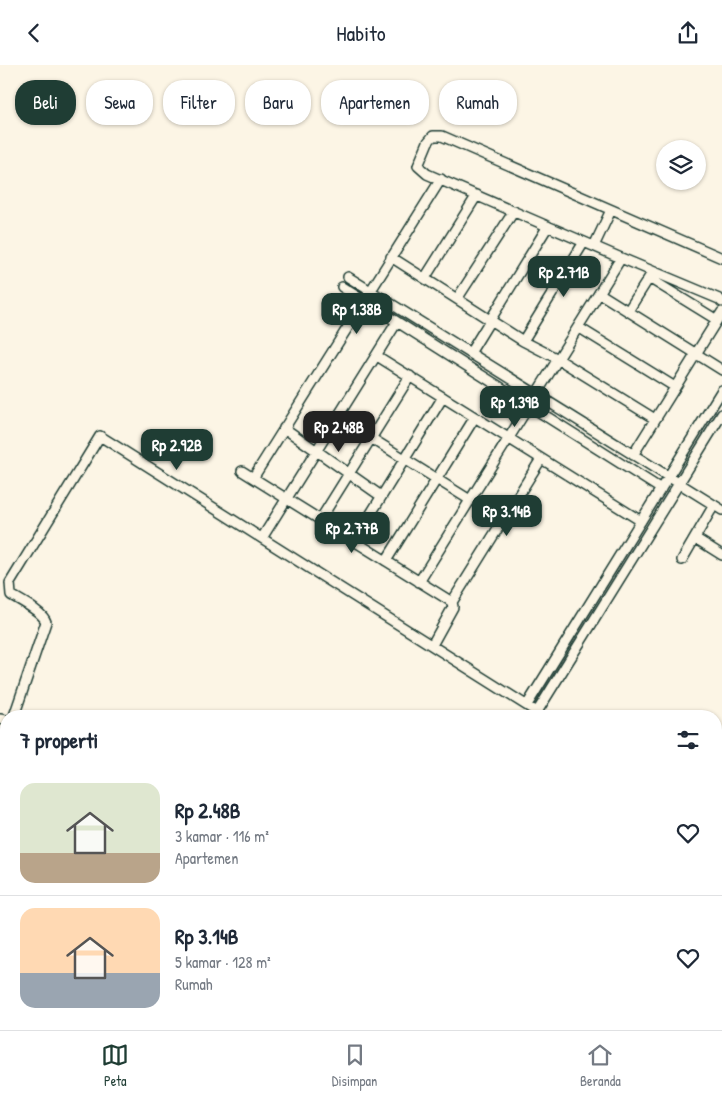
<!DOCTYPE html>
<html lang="id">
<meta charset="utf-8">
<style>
:root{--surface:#fff;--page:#f2f2f3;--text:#1f2937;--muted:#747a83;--line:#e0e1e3;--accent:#1f3d34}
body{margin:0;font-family:"Patrick Hand",sans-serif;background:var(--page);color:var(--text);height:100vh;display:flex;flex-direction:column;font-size:19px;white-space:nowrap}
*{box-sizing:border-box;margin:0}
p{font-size:16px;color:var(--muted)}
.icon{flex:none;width:28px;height:28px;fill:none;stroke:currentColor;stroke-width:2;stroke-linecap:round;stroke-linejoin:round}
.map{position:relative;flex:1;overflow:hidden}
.drawer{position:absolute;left:0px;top:645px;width:722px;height:320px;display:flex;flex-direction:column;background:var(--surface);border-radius:20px 20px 0 0;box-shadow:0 1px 4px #0004}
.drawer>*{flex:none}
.guide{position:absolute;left:15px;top:15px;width:692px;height:45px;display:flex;gap:10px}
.buttons{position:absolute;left:656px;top:75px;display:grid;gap:10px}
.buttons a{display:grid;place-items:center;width:50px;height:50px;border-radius:50%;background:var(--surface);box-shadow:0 1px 4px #0004;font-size:25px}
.price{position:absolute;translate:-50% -42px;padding:0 11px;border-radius:10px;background:var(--accent);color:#fff;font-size:16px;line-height:32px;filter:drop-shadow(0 1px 2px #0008)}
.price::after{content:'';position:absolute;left:50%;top:30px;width:15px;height:11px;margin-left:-8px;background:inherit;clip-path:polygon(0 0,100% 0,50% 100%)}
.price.selected{background:#222;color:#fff}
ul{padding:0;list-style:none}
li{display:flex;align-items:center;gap:15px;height:125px;padding:0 20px}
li+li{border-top:1px solid var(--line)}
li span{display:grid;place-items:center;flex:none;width:140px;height:100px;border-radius:15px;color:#555}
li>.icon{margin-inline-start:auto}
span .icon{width:60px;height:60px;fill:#fffc;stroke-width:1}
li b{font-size:21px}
h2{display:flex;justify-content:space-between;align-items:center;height:60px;padding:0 20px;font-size:21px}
.chip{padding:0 18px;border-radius:20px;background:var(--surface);box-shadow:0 1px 4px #0004;font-size:18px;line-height:45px}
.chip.selected{background:var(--accent);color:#fff}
header{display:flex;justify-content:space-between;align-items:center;height:65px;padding:0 20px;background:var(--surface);font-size:22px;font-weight:600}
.dock{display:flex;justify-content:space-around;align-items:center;height:70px;border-top:1px solid var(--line);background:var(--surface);font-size:14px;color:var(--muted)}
.dock a{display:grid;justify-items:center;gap:2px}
.dock .selected{color:var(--accent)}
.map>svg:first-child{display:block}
</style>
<header><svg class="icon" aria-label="back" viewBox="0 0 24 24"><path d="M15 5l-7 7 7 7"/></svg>Habito<svg class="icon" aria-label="share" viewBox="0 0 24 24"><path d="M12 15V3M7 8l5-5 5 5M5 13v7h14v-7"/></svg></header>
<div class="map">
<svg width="722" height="965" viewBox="0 0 722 965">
<rect width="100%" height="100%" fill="#fcf5e5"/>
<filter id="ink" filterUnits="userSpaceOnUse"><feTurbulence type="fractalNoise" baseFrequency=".02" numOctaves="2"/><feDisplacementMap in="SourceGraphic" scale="10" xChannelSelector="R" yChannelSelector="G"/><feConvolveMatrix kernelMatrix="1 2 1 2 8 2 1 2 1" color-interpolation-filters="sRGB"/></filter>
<g filter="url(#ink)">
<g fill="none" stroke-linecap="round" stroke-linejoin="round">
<g stroke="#1f3d34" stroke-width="12">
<path id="minor" d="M594,181L611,145
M391,192L523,276L558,294L655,354
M722,193L442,71H433L428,77L418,101L427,109L621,193L719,234L722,237
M348,212L722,445
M425,213L477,130
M649,213L717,255
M342,222L661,424
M599,228L722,305
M457,234L514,146
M628,246L652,208
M578,262L675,322
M523,276L584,177
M470,288L548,161
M377,291L641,456
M284,363L381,431
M371,373L470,435
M633,390L722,247
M242,406L452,537L453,542L432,580
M253,413L441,114
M320,455L410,311
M262,473L397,257
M695,473L722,490
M354,476L443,332
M682,495L714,440
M386,496L475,352
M419,517L621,193
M452,537L541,394
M527,640L722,325
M14,651L46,557C43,547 21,536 11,530L10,518L100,371L537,647L722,349
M0,654L6,655
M0,689L6,691
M0,733L6,735
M0,770L6,751
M0,777L6,779
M0,823L6,825
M0,866L6,868
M0,909L6,911
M716,928L722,932
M131,959L145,965
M237,959L255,965
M368,959L387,965
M497,959L516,965
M63,965L64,959
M401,965L403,959
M435,965L437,959"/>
</g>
<use href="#minor" stroke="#fcf5e5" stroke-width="9"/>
</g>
</g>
</svg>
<div class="buttons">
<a><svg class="icon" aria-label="layers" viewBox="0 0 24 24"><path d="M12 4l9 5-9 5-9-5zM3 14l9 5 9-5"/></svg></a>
</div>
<b class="price" style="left:564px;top:233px">Rp 2.71B</b>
<b class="price" style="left:357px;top:270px">Rp 1.38B</b>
<b class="price" style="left:515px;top:363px">Rp 1.39B</b>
<b class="price selected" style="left:339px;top:388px">Rp 2.48B</b>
<b class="price" style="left:177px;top:406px">Rp 2.92B</b>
<b class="price" style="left:507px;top:472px">Rp 3.14B</b>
<b class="price" style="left:352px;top:489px">Rp 2.77B</b>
<div class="guide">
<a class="chip selected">Beli</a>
<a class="chip">Sewa</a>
<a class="chip">Filter</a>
<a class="chip">Baru</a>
<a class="chip">Apartemen</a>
<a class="chip">Rumah</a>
</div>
<section class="drawer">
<h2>7 properti<svg class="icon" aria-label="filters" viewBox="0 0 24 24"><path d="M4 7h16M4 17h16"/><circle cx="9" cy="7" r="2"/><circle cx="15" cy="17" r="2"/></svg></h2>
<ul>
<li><span style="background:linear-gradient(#dfe7d0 70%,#b9a48a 0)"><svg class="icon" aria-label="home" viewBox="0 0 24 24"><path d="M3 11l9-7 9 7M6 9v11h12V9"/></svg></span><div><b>Rp 2.48B</b><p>3 kamar · 116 m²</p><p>Apartemen</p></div><svg class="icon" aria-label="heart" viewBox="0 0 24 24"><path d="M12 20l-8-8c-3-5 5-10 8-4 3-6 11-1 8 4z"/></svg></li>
<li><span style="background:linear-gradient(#ffd9b3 65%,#9aa5b1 0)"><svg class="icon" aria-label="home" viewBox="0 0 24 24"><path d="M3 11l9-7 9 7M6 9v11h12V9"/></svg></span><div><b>Rp 3.14B</b><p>5 kamar · 128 m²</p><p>Rumah</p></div><svg class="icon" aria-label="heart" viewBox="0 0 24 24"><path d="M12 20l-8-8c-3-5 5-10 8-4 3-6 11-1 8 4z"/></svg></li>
</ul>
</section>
</div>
<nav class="dock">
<a class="selected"><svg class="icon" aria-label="map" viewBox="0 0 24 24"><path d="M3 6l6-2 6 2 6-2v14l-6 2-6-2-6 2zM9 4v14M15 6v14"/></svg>Peta</a>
<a><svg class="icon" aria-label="saved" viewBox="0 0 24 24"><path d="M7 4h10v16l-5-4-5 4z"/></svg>Disimpan</a>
<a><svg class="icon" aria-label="home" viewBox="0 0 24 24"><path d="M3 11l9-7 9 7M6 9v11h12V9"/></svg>Beranda</a>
</nav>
